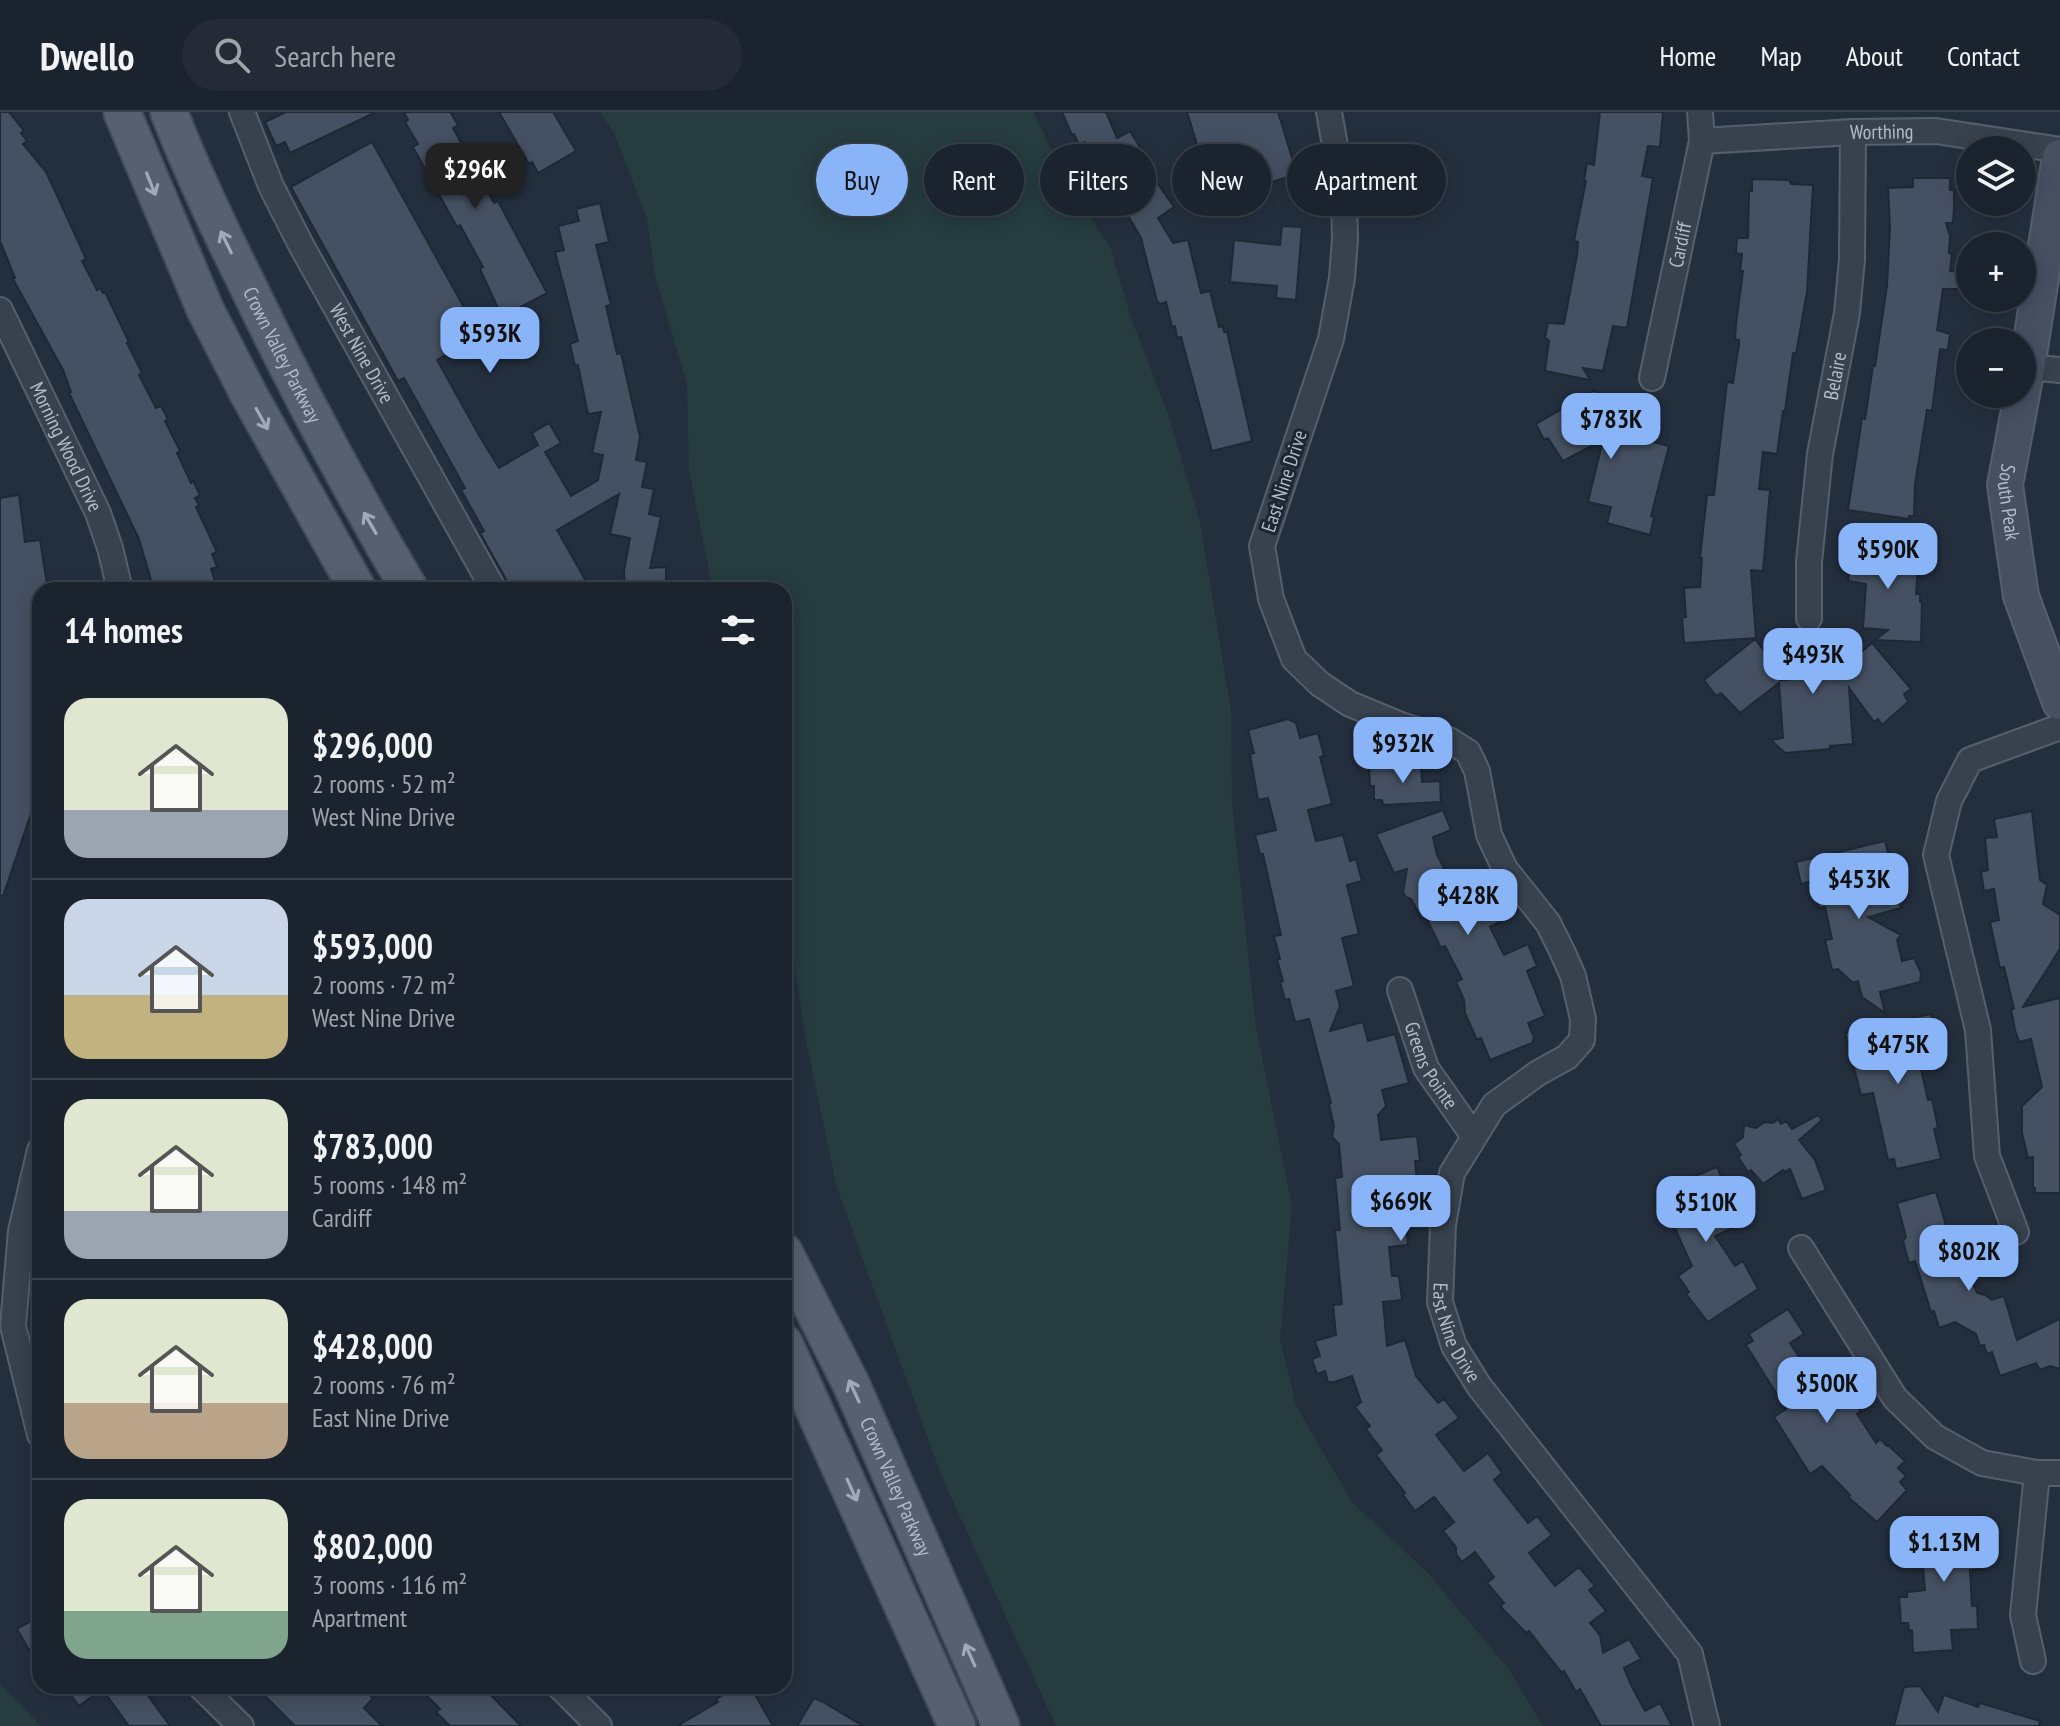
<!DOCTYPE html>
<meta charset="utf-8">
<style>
:root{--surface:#1b232e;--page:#242b36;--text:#f1f3f6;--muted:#a0a4aa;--line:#39404a;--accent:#8ab4f8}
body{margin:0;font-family:"PT Sans Narrow",sans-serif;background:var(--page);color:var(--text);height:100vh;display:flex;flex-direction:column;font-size:30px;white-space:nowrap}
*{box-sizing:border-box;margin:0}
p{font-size:26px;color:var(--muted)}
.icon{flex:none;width:44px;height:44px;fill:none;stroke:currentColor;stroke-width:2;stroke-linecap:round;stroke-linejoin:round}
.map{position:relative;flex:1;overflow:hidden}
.drawer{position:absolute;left:32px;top:470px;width:760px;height:1112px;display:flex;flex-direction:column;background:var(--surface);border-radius:24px;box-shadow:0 4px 20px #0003,0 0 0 2px var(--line)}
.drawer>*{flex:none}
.banner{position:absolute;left:816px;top:32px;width:760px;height:72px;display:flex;gap:16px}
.controls{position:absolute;left:1956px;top:24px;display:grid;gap:16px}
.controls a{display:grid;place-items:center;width:80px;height:80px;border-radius:50%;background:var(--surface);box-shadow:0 4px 20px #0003,0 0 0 2px var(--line);font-size:40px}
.price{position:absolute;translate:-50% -68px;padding:0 18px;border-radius:16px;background:var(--accent);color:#111;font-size:26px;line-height:52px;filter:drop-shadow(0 2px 4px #0008)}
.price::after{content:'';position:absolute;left:50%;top:48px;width:24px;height:18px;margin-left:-12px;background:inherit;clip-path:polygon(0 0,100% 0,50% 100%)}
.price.active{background:#222;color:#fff}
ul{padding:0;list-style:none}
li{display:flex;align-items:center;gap:24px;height:200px;padding:0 32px}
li+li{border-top:2px solid var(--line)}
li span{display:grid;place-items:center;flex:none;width:224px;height:160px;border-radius:24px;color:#555}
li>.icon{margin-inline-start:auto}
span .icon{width:96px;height:96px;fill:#fffc;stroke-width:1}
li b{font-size:34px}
h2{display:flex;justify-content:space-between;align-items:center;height:96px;padding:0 32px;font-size:34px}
.chip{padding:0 28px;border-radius:36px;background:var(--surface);box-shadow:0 4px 20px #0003,0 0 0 2px var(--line);font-size:28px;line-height:72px}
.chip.active{background:var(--accent);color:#111}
header{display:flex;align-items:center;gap:48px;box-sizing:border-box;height:112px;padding:0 40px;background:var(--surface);border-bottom:2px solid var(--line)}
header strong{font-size:38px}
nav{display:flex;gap:44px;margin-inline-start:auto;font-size:28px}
.search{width:560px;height:72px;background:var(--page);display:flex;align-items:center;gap:20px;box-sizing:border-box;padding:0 28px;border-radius:44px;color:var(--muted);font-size:30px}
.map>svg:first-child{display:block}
</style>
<header>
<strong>Dwello</strong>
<div class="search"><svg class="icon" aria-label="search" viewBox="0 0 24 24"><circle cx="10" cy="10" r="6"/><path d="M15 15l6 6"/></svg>Search here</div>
<nav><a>Home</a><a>Map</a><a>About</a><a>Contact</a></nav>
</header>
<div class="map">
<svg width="2060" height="1614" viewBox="0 0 2060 1614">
<rect width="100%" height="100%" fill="#242f3e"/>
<path fill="#263c3f" d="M600,0H1033L1068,71L1111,137L1130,203L1168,302L1200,410L1231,600L1232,692L1256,916L1292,1094L1280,1227L1296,1294L1352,1390L1427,1460L1508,1556L1543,1614H1056L942,1365L837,1076L807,933L784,790V478H713L689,359L687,272L655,164L647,106L614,21Z
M0,1572L41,1614H0Z"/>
<path fill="#455162" stroke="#1f2835" stroke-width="2" d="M0,0H9L24,19L21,21L27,29L23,32L46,60L55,79L86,147L82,149L97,178L100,176L103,181L105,180L129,230L127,231L142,261L139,263L156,296L161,294L168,307L165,309L180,339L177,341L191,371L193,369L200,383L195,386L199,393L196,395L217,440L212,442L217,455L211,457L218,478H154L139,427L69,281L71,280L63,258L13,167L15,166L0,129Z
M286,0H376L290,41L285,30L276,34L265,10Z
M404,0H450L458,13L453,16L494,91L498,89L547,181L502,205L480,157L483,155L460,113L457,115L413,35L418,32L405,10L408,8Z
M499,0H553L576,39L538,61L532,50L529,52Z
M1062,0H1106L1117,26L1130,19L1143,40L1138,43L1174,95L1158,106L1173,131L1188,128L1201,181L1210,179L1219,215L1223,214L1224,220H1227L1252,329L1212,339L1181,225L1177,226L1175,214L1172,215L1166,190L1160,192L1157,189L1141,126L1085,30L1079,33L1074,22L1072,23Z
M1187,0H1278L1297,62L1214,88Z
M1600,0H1663L1660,35L1648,34L1642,64L1653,66L1627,216L1613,214L1603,259L1583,256L1590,268L1545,259L1549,229L1545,225L1548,211L1564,212L1577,143L1578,130L1574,129L1586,69L1584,68L1587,51L1594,53Z
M372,30L480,224L437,248L480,325L499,356L538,333L532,321L549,311L561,331L545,340L571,384L598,368L603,343L592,341L601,300L588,302L578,253L575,254L570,232L578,229L555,140L564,138L558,114L579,109L576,97L600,91L609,130L596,133L611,193L606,194L617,242L621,241L640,325L636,348L647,350L642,375L654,377L649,402L661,405L650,456L666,455V478H625L624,459L630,426L610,422L619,382L557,418L591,478H512L480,421L484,419L461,378L465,376L404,266L398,269L291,75Z
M1913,66H1950V78H1954V97L1953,111H1946L1950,124L1949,141L1952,142L1950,159L1961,160L1960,177H1943L1937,218L1950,222L1948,238L1940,237L1932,299L1927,298L1915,372L1914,404H1909V407L1848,398L1862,306L1865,307L1873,254H1875L1887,174L1890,115L1888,76L1913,75Z
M1752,67L1789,68L1791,72L1813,73L1807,180L1796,242L1793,241L1785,299H1783L1777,342L1763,340L1759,377L1770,378L1763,459L1751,458L1756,526L1684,531L1682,506L1686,505L1684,476L1700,475L1702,446H1700L1707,383H1714L1727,270L1733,271L1739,232V228L1735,227L1736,212L1743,159H1740L1742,142L1736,141L1737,126H1748L1749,79H1752Z
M1282,114L1302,115L1296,188L1276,186L1277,174L1230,170L1234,128L1280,133Z
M1595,278L1617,321L1669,334L1651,404L1654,405L1650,423L1607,411L1611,395L1588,390L1603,328L1563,349L1548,326L1544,328L1536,312Z
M19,383L25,430L40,428L48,478H40V675L3,784H0V386Z
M1862,429L1907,432L1906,452L1918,455L1916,482H1920V490H1922L1921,530L1875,528L1888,518L1863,516L1866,472L1848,469L1851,438L1862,439Z
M1755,527L1785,566L1782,568L1833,564L1872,531L1911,577L1904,582L1908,590L1882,613L1878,607L1874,610L1849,576L1853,632L1830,634V637L1785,641L1771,628L1783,626L1779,571L1740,601L1721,581L1716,584L1704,568Z
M1288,607L1296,611L1300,626L1318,621L1324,644L1320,645L1332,692L1308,698L1316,729L1343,723L1350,749L1356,747L1362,769L1347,773L1359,822L1342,826L1354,874L1336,879L1340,894L1330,919L1363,910L1368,929L1395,922L1409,971L1382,978L1386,994L1378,1003L1381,1028L1417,1024L1420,1049H1415L1418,1080L1403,1082L1408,1133L1389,1135L1392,1164H1399L1402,1188L1383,1190L1387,1234L1405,1228L1416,1264L1438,1291L1444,1287L1459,1306L1436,1323L1464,1359L1488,1341L1502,1361L1494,1368L1528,1411L1537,1404L1552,1423L1529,1441L1555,1474L1579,1455L1595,1474L1589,1478L1606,1499L1590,1511L1600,1523L1603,1541L1629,1527L1641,1547L1624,1556L1631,1573L1645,1599L1660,1591L1672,1614H1601L1580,1577L1576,1580L1564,1559L1562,1561L1529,1519L1526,1521L1500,1494L1504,1491L1487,1471L1494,1465L1475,1440L1462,1450L1456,1442V1435L1443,1419L1454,1410L1434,1385L1415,1399L1403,1383L1405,1381L1376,1343L1382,1338L1366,1317L1370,1314L1355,1295L1361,1290L1352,1264L1334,1270H1328L1325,1259L1317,1262L1312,1247L1320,1244L1315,1229L1336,1223L1333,1193L1342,1192L1335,1118H1340L1335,1066L1342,1065L1339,1032L1332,1025L1334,1014L1329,992L1331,991L1309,907L1295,910L1289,887L1285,888L1280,870L1283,869L1277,847H1280L1274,824L1281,823L1263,742H1260L1255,723L1276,718L1268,686L1258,688L1250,642L1254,641L1248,618Z
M1421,651L1422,670L1440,669L1441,690L1383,693L1382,688H1374V674H1370L1369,654Z
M1443,698L1451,718L1433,725L1437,743L1448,764L1450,763L1454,769L1477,756L1507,806L1490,815L1504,843L1528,832L1537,854L1527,859L1545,904L1528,911L1534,926L1532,931L1490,948L1481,926L1477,928L1465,901L1464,888L1456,870L1462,867L1445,834L1441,836L1426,805L1422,807L1411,787L1406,785L1403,780L1407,757L1394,761L1376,722Z
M2032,699L2040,768L2047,773L2043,792L2060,803V837L2023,895L2060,886V1081H2035V1076H2033V1045L2028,1046L2022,1021V994L2042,975L2031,927L2019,930L2015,918L2011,897H2014L2004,855L2000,856L1990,810L1999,808L1994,777L1984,779L1981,760L1988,758L1985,726L1997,725L1994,707Z
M1885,729L1890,748L1864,755L1871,783L1896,777L1901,796L1868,805L1901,823L1897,828L1902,849L1914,846L1921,861L1920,870L1880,880L1885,901L1862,885L1858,869L1853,871L1838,857L1832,858L1825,828L1832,827L1825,795L1819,796L1813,769L1801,772L1796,750Z
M1931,902L1935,921L1932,922L1934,930L1916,935L1928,988L1932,987L1938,1016L1934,1017L1941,1047L1896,1057L1894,1047L1888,1048L1873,981L1861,983L1845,921L1869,914Z
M1818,1003L1822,1008L1799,1028L1815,1048L1826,1078L1802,1087L1790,1057L1785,1060L1783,1058L1763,1072L1751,1058L1748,1060L1738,1045L1741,1043L1734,1032L1743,1025L1744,1013L1756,1016L1765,1010L1773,1011L1778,1007L1781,1012L1786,1009L1792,1017Z
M1717,1055L1725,1074L1716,1078L1733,1116L1715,1124L1735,1154L1743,1149L1758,1177L1708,1210L1686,1182L1689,1180L1678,1164L1692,1154L1669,1103L1662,1105L1654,1087L1668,1081L1666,1077L1680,1070Z
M1936,1080L1959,1156L1965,1153L1977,1181L1985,1183L1992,1188L2004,1184L2017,1228L2060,1207V1257L2050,1254L2040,1258L2036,1251L2000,1264L1992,1240L1987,1242L1984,1233L1980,1234L1976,1222L1955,1210L1939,1216L1934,1199L1931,1200L1915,1149L1909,1151L1903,1129L1906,1125L1897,1091Z
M1788,1197L1804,1222L1790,1231L1803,1251L1798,1254L1806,1267L1802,1269L1820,1298L1848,1280L1861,1300L1857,1302L1876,1331L1880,1327L1887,1334L1888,1333L1905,1349L1898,1356L1906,1364L1900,1370L1907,1378L1877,1410L1848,1385L1850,1383L1822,1354L1810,1362L1774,1305L1786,1297L1746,1233L1753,1229L1749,1222Z
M1962,1405L1973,1414L1974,1424L1983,1423L1984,1457L1970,1458L1972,1494H1977L1978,1517L1951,1518L1953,1538L1913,1541L1912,1518L1909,1519L1908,1511H1901L1899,1485H1907V1480L1925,1478L1922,1444H1920L1919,1408Z
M40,1504V1532L29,1538L17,1517Z
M64,1574H141L170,1614H129L102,1577L79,1594Z
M255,1574H361L373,1586L364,1596L382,1614H295Z
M417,1574H482L521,1614H450L436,1600L440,1597Z
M738,1574H750L773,1614H677L718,1590L716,1587Z
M1920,1574L1938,1600L1944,1583L1978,1595L1980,1591L2040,1609L2039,1614H1894L1904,1575Z
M814,1586L823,1590L863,1614H797Z"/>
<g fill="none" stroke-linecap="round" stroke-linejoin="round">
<g stroke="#565f6c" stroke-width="28">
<g id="street">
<path id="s1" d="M242,0L271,74L301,133L494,478"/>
<path id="s2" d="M1329,0L1344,84L1345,127L1342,166L1331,227L1262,434L1271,487L1294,547L1320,572L1350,592L1401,613L1449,628L1468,640L1477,659L1489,723L1505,757L1548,811L1562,839L1573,864L1583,907L1582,928L1567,945L1538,961L1494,993L1452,1061L1443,1113L1440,1190L1454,1234L1479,1274L1690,1542L1707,1614"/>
<path id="s3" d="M1702,29L1853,20L1936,19L2060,38"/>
<path id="s4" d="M0,198L98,401L110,436L120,478"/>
<path d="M2027,255L2060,258"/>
<path id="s5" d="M1652,266L1702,29L1700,0"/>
<path id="s6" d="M1809,506V450L1820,342L1847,201L1852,147L1853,20"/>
<path id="s7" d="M1400,878L1426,956L1473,1023"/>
<path d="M40,1038L21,1119L13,1214L40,1323"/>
<path d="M2016,1120L1987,1044L1978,918L1936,743L1949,689L1970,648L2060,615"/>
<path d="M1801,1136L1895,1286L1935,1325L1982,1351L2037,1361H2060"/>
<path d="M2033,1549L2023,1503L2037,1361"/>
<path d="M200,1574L241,1614"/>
<path d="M559,1574L599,1614"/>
</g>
</g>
<g stroke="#565f6c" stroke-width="38">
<g id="secondary">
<path id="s8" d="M2060,45L2027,255L2005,373L2021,484L2060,590"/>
</g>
</g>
<g stroke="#414a57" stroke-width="40">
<g id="primary">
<path d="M122,0L205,197L249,283L358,478"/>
<path id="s9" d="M169,0C191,57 217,112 244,166C295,273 350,376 410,478"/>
<path id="s10" d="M784,1140L851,1272L1001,1614"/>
<path d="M784,1231L957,1614"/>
</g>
</g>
<use href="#street" stroke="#38414e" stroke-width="24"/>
<use href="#secondary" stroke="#465061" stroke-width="34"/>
<use href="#primary" stroke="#56606e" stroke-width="36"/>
</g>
<defs><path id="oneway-shaft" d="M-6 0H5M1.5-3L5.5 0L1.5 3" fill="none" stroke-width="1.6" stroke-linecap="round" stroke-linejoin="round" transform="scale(2)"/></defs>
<g stroke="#a1aab7">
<use href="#oneway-shaft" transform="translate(151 72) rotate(68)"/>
<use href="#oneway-shaft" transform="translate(226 130) rotate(-116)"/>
<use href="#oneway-shaft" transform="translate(262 307) rotate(61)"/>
<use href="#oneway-shaft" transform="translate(370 411) rotate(-120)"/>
<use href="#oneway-shaft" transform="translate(854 1279) rotate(-115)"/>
<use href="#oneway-shaft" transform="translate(852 1378) rotate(66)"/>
<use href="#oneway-shaft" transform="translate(970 1543) rotate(-114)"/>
</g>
<g text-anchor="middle" stroke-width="6" stroke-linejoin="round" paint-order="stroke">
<g font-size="20" fill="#b4bcc9" stroke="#1d2633">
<text dy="7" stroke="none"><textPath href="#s3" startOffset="180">Worthing</textPath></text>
<text dy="7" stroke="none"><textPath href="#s5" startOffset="136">Cardiff</textPath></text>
<text dy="7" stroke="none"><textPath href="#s1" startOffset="270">West Nine Drive</textPath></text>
<text dy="7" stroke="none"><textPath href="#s9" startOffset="268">Crown Valley Parkway</textPath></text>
<text dy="7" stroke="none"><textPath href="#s6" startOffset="244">Belaire</textPath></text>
<text dy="7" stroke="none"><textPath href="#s4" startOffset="152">Morning Wood Drive</textPath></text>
<text transform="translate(1284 369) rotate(-72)" y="7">East Nine Drive</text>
<text dy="7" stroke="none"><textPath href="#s8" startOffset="350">South Peak</textPath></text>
<text dy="7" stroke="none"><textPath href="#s7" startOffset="82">Greens Pointe</textPath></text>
<text dy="7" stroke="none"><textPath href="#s2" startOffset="1436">East Nine Drive</textPath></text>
<text dy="7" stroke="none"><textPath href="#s10" startOffset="260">Crown Valley Parkway</textPath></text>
</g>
</g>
</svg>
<div class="controls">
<a><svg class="icon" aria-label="layers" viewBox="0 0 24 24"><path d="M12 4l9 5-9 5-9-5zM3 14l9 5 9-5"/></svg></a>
<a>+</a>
<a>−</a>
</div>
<b class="price active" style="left:475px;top:99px">$296K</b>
<b class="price" style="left:490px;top:263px">$593K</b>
<b class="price" style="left:1611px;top:349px">$783K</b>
<b class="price" style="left:1888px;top:479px">$590K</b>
<b class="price" style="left:1813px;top:584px">$493K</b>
<b class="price" style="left:1403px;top:673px">$932K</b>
<b class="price" style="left:1859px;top:809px">$453K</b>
<b class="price" style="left:1468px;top:825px">$428K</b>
<b class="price" style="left:1898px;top:974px">$475K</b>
<b class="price" style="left:1401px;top:1131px">$669K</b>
<b class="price" style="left:1706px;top:1132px">$510K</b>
<b class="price" style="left:1969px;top:1181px">$802K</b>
<b class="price" style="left:1827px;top:1313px">$500K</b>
<b class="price" style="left:1944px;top:1472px">$1.13M</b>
<div class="banner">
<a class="chip active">Buy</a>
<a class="chip">Rent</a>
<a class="chip">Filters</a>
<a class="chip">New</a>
<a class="chip">Apartment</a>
</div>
<section class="drawer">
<h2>14 homes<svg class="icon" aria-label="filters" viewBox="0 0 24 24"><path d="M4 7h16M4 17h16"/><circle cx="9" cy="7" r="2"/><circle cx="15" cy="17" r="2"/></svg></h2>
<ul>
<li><span style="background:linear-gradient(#dfe7d0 70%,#9aa5b1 0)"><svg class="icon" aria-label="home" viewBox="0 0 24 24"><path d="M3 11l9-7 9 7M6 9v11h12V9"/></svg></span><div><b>$296,000</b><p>2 rooms · 52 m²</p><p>West Nine Drive</p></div></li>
<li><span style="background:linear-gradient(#c9d6e8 60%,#c2b280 0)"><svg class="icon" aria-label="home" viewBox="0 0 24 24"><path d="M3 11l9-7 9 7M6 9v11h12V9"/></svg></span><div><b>$593,000</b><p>2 rooms · 72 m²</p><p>West Nine Drive</p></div></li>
<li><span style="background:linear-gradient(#dfe7d0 70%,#9aa5b1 0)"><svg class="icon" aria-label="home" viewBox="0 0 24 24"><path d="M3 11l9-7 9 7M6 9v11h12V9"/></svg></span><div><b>$783,000</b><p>5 rooms · 148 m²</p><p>Cardiff</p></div></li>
<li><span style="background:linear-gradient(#dfe7d0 65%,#b9a48a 0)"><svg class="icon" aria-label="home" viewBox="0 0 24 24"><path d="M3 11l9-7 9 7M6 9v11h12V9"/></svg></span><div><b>$428,000</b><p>2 rooms · 76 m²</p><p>East Nine Drive</p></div></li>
<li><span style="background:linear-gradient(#dfe7d0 70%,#7fa58c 0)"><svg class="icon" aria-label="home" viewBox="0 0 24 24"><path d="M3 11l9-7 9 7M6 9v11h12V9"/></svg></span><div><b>$802,000</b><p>3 rooms · 116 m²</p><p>Apartment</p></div></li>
</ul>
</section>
</div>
